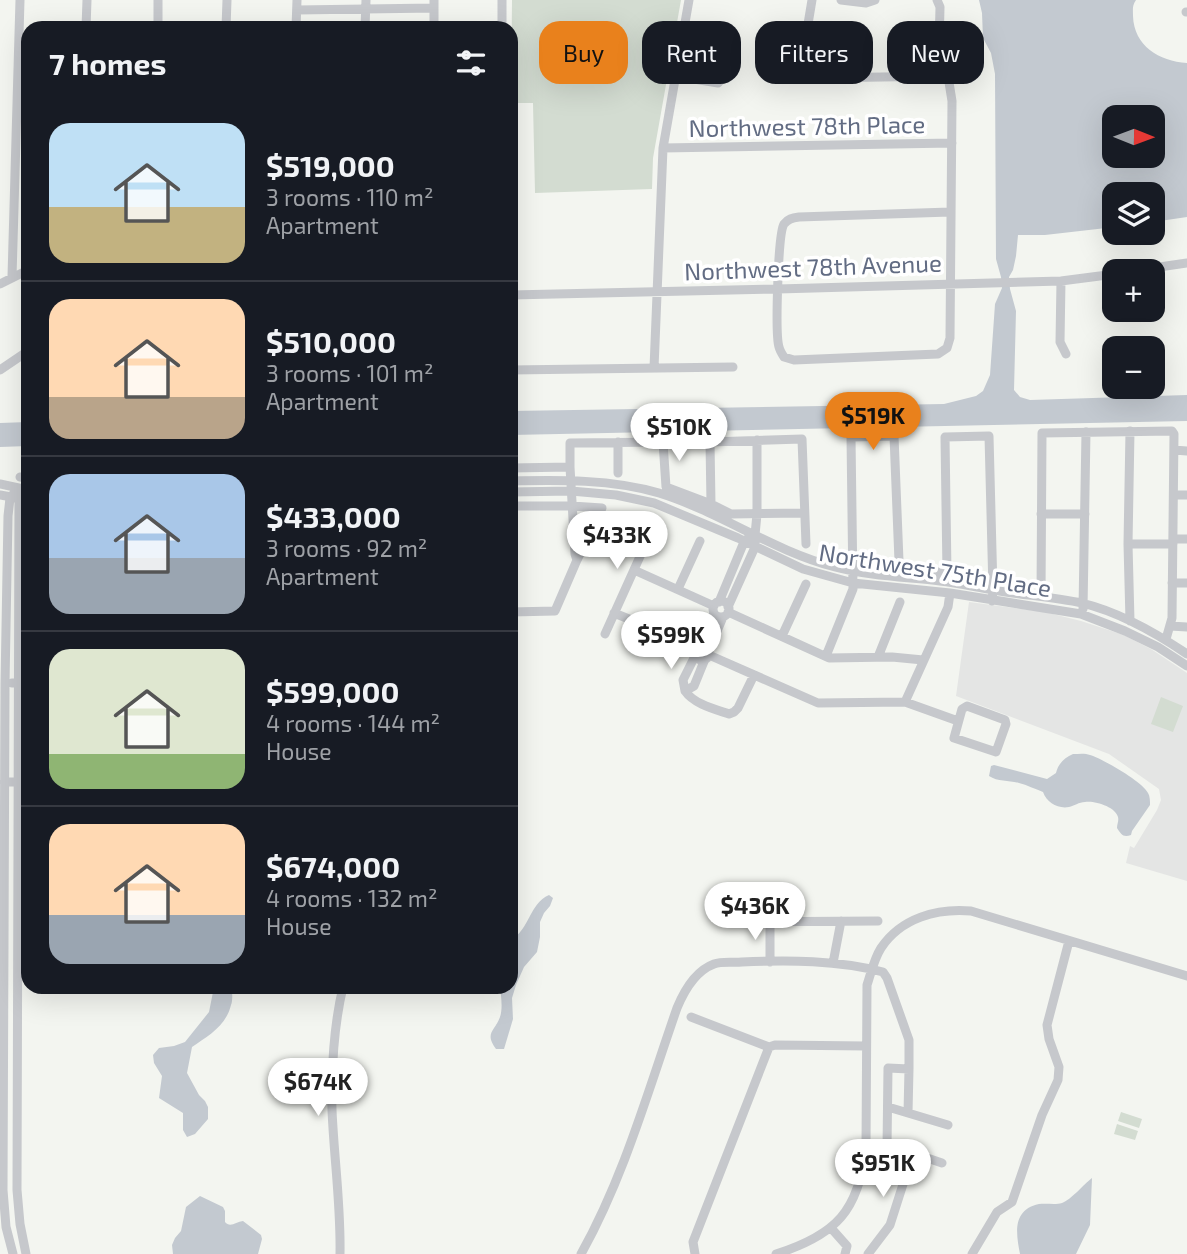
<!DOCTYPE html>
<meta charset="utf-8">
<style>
:root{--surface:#171b24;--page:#20242c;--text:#f1f3f6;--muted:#9ea1a6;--line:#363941;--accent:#e9811c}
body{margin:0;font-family:"Exo 2",sans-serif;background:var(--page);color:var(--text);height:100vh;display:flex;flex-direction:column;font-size:26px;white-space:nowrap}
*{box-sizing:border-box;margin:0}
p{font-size:23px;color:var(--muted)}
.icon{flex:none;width:38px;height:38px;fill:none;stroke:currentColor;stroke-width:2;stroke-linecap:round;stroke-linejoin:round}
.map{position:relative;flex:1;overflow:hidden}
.side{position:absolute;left:21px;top:21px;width:497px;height:973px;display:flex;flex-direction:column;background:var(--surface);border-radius:21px;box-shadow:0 7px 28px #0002}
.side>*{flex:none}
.guide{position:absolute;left:539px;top:21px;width:542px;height:63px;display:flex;gap:14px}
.needle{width:46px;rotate:91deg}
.tools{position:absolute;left:1102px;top:105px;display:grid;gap:14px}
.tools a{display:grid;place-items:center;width:63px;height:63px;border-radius:14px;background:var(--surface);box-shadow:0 7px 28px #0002;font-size:35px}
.price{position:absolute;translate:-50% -60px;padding:0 16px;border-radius:24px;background:#fff;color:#222;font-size:23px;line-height:46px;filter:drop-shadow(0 2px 4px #0008)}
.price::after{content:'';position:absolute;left:50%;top:42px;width:21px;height:16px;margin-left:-10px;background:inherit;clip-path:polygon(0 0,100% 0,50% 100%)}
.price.selected{background:var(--accent);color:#111}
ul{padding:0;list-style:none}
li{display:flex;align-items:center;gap:21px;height:175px;padding:0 28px}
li+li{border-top:2px solid var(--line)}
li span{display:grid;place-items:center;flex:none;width:196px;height:140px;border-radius:21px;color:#555}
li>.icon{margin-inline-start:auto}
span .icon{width:84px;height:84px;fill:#fffc;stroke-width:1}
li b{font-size:30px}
h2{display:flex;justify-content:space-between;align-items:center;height:84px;padding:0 28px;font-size:30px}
.chip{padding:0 24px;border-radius:21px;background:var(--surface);box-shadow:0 7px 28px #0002;font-size:24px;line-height:63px}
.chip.selected{background:var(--accent);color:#111}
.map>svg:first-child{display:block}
</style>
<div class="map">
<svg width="1187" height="1254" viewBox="0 0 1187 1254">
<rect width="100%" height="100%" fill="#f3f5f0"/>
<path fill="#e4e5e4" d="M969,602L1045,612L1081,621L1124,635L1151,649L1187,673V881L1126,863L1130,846L1134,848L1157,810L1161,800L1159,789L1109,754L956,696Z"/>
<path fill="#d3dcd1" d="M512,0H681L653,158L652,189L535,193L533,103H511Z
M1161,697L1183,706L1173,732L1151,724Z
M1121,1112L1142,1119L1139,1128L1118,1121Z
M1117,1124L1138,1131L1135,1140L1114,1134Z"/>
<path fill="#c3c9d0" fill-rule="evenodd" d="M979,0H1136C1132,6 1133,9 1133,16C1134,46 1159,61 1187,63V217L1153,222V194H1115V227L1045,235H1018L1016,256L1013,270L1009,277L1010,289L1016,311L1014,390L1020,397L1030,400L1187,395V421L511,435V411L944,404L976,396L983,391L990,375L995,304L1002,288L1001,277L996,259L995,74L991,53L983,38L982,13ZM1115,117H1153V156H1115Z
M28,422V446L0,447V423Z
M1073,754C1079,754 1085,753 1090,755C1103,759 1143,782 1148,793C1150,796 1150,801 1150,805L1132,831L1131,835C1123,838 1121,834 1117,828C1117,824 1119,821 1118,817C1116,807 1094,800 1085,802C1079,802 1074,806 1069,807C1058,809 1047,803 1043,792C1035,789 1027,785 1019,783C1009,780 998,782 989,776L991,766L994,765L1047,779L1056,773C1058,764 1064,758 1073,754Z
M549,895L553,898L550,906L544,913L540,922V937L537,952L524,967L516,985L512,998L513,1019L504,1049H496C484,1033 495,1031 500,1017C503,1008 501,996 500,987H511V940C530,929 529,904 549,895Z
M214,987H232C232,993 233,1000 231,1005C226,1026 208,1036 192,1047L187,1073L199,1095L205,1101L208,1107V1119L195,1134L187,1137L183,1130V1113L159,1098L162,1076L154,1063L153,1055L159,1048L174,1046L185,1042L209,1012Z
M1092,1178L1090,1225L1076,1254H1020C1016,1233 1012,1210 1039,1204C1047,1203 1055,1205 1062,1203C1071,1200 1084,1184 1092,1178Z
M200,1196L223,1207L225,1211V1222C230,1228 236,1222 243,1221L261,1235L262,1239L258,1254H173L172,1245L175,1238L181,1231L186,1207Z"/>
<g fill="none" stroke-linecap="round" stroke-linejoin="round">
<path stroke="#c6c8cc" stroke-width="9" d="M812,0L802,60C804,71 807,74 817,78L948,76
M841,0L866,3L875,0
M937,0L940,7L939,48L948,76L952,101L950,338L947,348L938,354L794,360L784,357C782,354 780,351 779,347C775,334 778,233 784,224C788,219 792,218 799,217L950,212
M297,10L434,8
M1186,12H1187
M86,28L87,0
M158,28V0
M226,28L227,0
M296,28L297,0
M365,28L366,0
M434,28V0
M502,28V0
M676,76L718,83L723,77
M663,148L952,143
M1132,271L1187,263
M12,277L20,0
M1061,281L1060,342L1066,354
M0,284L28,270
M511,295L778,289L1061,281L1115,274
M1134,310L1140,317
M654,368L663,148L689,0
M0,370L28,351
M511,370L733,367
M1174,450L1187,451
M511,468L570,467
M618,473V442
M20,477L28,478
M511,481C560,480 611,479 659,493C720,512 773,551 835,567C869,576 906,577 940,581C958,583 975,587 993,590C1022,595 1053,597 1082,603C1119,612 1156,633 1187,654
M0,484L28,490
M18,488L19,500L17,1190L20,1224L26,1254
M511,492L571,491L616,495L654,503L738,538L803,569L853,583L950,593L1081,614L1125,631L1158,647L1187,666
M0,495L28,500
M1174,495H1187
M711,504L710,442L802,439L806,544
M511,506H572L602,508L577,560L555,611L511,612
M1041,514H1085
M1173,539H1187
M1128,544H1173
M577,560L575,554L570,467V443L663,442L666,487L711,504L731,514L804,513
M634,570L714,606
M1172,583H1187
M678,589L700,541
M1041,596L1042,433L1172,431L1174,434L1172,618L1166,639
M713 609a8 8 0 1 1 16 0a8 8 0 1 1-16 0Z
M719,602L744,542L747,539
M728,607L755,547V535L757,514V440
M1083,609L1086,432
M728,612L829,658L892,657L923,660
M614,613L698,647
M1130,621L1128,544L1130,431
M1170,626L1187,627
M605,634L656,521
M782,636L806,584
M701,645L714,613
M695 653a7 7 0 1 1 14 0a7 7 0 1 1-14 0Z
M709,650L723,617
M709,655L818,703L905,702L958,721
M826,656L853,589L851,437L894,436L899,561L901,565L905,568L947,573L945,437L989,436L993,590L992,601
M878,657L900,602
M12,683H28
M685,691C694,704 714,709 729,714L734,712L738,708L754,675
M685,691L694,686L705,659
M685,691L683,680L695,656
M905,702L948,607L950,593
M967,706L1005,720L1006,724L996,752L954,738L962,709Z
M4,782H28
M725,922L878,921
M770,922V962
M833,963L841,921
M691,1017L769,1047
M888,1107L948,1125
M908,1113L909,1069
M866,1147C893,1147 916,1154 942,1163
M831,1228L847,1246L845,1254
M13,1254L6,1227L3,1190L5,683L8,516L10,498L18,488
M340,1254C341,1206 334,1158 332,1110C331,1072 334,1024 343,987
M581,1254C624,1177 648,1091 677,1008C684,991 695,971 714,964C722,961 733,963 742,962C788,960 838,960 883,972L887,978L909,1040V1069L888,1068L887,1147
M695,1254L693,1242L769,1047L775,1045L866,1046
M776,1254C836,1235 859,1211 866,1147L867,985C871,973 874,959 881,948C901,918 937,908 971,911L1187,976
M868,1254L890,1225L913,1153
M972,1254L997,1212L1012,1202L1042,1115L1058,1080L1059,1067L1049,1039L1047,1025L1069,941"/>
</g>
<g text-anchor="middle" stroke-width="7" stroke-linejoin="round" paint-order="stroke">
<g font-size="24" fill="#626c83" stroke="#fff">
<text transform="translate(807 127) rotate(-1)" y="8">Northwest 78th Place</text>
<text transform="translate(813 268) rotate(-2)" y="8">Northwest 78th Avenue</text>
<text transform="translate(935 571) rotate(9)" y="8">Northwest 75th Place</text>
</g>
</g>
</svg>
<div class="tools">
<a><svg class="needle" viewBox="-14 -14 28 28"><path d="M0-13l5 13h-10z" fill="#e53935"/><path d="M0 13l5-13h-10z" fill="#9ea1a6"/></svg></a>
<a><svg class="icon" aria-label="layers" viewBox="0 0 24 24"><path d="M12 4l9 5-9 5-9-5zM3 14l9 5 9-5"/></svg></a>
<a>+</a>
<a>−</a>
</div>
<b class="price selected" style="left:873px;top:452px">$519K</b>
<b class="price" style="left:679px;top:463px">$510K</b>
<b class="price" style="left:617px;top:571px">$433K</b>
<b class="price" style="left:671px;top:671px">$599K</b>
<b class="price" style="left:755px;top:942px">$436K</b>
<b class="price" style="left:318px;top:1118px">$674K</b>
<b class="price" style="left:883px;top:1199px">$951K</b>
<div class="guide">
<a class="chip selected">Buy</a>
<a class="chip">Rent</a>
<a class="chip">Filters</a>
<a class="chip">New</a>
</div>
<section class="side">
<h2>7 homes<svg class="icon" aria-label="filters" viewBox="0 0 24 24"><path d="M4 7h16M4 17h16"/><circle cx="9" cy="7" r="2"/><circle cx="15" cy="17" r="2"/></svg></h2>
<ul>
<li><span style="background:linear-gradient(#bfe0f5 60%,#c2b280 0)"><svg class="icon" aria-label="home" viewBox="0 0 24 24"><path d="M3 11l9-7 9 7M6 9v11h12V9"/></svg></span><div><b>$519,000</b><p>3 rooms · 110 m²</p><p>Apartment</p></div></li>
<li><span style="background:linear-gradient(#ffd9b3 70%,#b9a48a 0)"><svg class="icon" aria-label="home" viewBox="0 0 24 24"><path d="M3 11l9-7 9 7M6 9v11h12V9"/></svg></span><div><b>$510,000</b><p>3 rooms · 101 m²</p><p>Apartment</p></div></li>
<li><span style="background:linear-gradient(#a9c7e8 60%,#9aa5b1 0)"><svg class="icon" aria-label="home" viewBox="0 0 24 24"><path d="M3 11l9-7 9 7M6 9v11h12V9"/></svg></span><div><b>$433,000</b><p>3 rooms · 92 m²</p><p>Apartment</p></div></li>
<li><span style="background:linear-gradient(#dfe7d0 75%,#8fb573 0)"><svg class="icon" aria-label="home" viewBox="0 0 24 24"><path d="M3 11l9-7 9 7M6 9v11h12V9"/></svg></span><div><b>$599,000</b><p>4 rooms · 144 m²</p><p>House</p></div></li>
<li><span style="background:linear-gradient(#ffd9b3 65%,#9aa5b1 0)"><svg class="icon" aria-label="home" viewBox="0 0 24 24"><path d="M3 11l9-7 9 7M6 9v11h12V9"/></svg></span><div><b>$674,000</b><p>4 rooms · 132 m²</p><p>House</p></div></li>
</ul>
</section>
</div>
